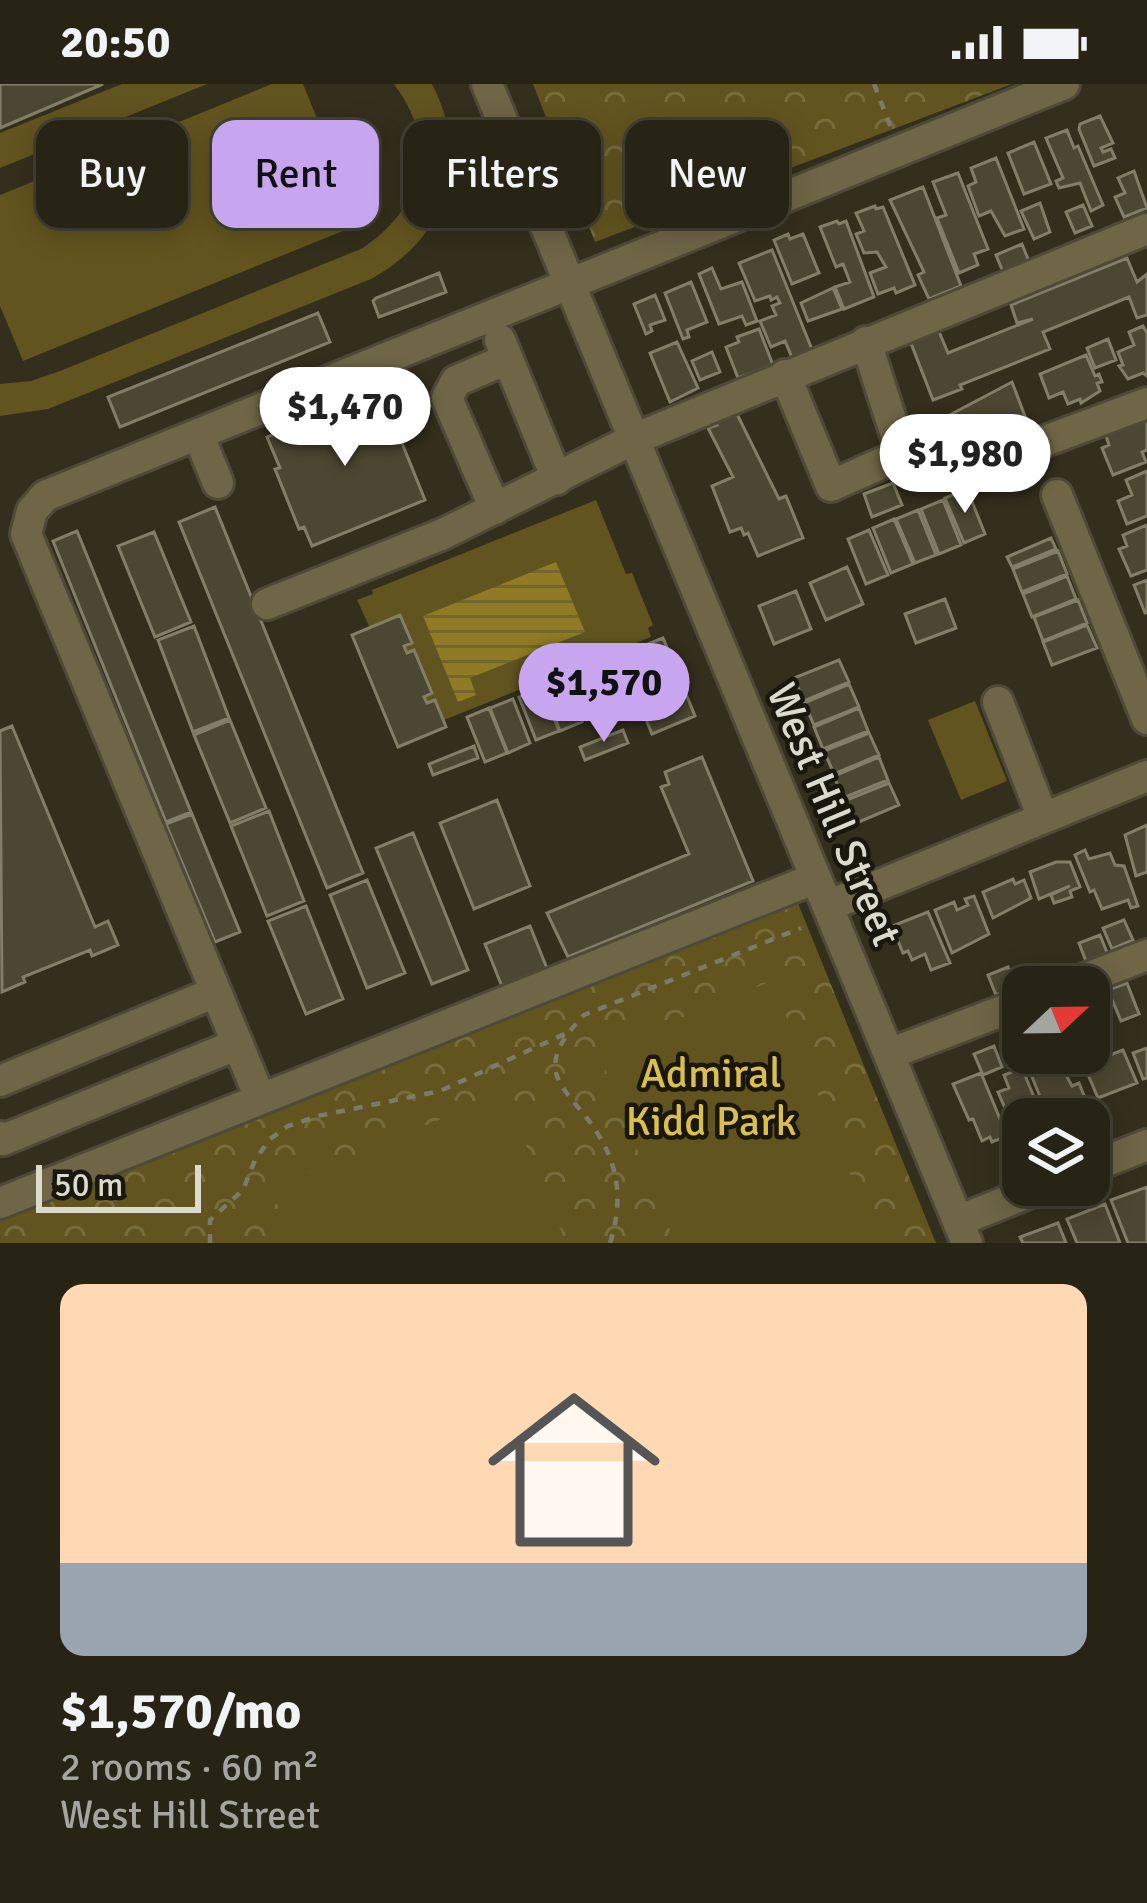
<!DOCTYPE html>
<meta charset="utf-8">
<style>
:root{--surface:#272315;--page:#332f22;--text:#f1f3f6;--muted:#a4a4a0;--line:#434034;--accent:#c8a6ef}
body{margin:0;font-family:Signika,sans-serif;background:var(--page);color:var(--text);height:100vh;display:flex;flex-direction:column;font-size:45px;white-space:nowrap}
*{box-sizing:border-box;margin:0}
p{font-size:39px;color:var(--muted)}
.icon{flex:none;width:66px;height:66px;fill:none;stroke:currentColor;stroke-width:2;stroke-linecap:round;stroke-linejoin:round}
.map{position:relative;height:1159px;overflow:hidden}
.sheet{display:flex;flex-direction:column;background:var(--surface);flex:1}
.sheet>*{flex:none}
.top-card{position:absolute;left:36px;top:36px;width:1077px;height:108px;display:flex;gap:24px}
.needle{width:78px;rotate:68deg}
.buttons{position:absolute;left:1002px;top:882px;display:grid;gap:24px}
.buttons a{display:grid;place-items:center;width:108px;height:108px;border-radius:24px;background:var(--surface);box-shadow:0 6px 30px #0003,0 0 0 3px var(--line);font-size:60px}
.scale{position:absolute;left:36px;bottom:30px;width:165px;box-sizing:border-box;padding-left:12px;border:6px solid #dcdacd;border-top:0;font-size:33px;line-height:42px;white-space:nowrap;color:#dcdacd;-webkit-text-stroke:9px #1a170f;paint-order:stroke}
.price{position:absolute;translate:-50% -102px;padding:0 27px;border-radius:42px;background:#fff;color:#222;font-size:39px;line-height:78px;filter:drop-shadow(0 3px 6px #0008)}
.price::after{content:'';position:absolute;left:50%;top:72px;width:36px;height:27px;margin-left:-18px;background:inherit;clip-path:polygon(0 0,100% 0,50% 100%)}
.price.active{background:var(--accent);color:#111}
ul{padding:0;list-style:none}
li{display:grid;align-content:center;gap:24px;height:636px;padding:0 60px}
li span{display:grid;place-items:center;height:372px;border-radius:24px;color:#555}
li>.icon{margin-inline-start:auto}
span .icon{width:216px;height:216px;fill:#fffc;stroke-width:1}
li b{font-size:51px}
.tag{padding:0 42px;border-radius:24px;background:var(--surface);box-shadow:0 6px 30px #0003,0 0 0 3px var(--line);font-size:42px;line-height:108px}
.tag.active{background:var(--accent);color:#111}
.status{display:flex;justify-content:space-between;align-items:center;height:84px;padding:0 60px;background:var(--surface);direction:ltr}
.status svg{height:33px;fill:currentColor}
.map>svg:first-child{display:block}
</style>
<div class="status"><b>20:50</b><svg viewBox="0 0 49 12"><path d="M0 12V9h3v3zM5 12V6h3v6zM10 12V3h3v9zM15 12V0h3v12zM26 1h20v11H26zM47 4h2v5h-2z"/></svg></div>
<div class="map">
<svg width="1147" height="1159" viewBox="0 0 1147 1159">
<defs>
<pattern id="park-crowns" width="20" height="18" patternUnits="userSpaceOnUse" patternTransform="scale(3)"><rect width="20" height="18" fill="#61541f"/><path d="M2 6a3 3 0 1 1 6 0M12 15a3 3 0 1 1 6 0" fill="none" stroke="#776c3e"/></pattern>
<pattern id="water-rules" width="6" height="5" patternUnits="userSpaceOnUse" patternTransform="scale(3)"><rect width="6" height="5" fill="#8f7b25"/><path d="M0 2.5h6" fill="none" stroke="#74672e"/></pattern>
</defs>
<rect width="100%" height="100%" fill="#342f1c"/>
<path fill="url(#park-crowns)" d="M533,0H1012L595,158Z
M797,817L936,1159H0V1136Z"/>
<path fill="#61541f" d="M122,0H207L0,84V49Z
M272,0H303L360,140L23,277L0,222V111Z
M394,0H432C472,78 447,153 371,195L48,325L0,332V300L31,297L60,287L363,164C423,123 440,61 394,0Z
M596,416L626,490L632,489L653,541L648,544L651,553L444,636L446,643L398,663L352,551L370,544L357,516L373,510L372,506Z
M975,617L1007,697L961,716L928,636Z
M772,897L878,1159H675L598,967Z
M505,1009L566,1159H293L271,1105Z"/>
<path fill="url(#water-rules)" d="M556,478L585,548L470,594L476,611L458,618L423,532Z"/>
<path fill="#4c4732" stroke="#837e68" stroke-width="3" d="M0,0H103L0,44Z
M1100,32L1113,59L1101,64L1103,68L1111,65L1115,74L1094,82L1079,45L1080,40Z
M1067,46L1074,64L1078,62L1103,121L1091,127L1080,99L1059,104L1056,97L1063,94L1046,54Z
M1034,58L1051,100L1024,110L1008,69Z
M996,74L1024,145L1005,152L991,127L979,132L968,102L976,98L971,84Z
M1134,87L1147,124L1124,133L1115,113L1125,109L1118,94Z
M958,89L988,165L974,170L978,181L959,189L937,134L946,131L933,98Z
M923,103L961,202L929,215L918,191L924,188L890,116Z
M1040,119L1050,148L1034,155L1021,127Z
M1083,121L1092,142L1075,149L1066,128Z
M875,122L876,125L883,123L915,201L896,209L894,204L878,210L870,189L886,183L877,168L864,169L856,150L864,147L856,129Z
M837,137L839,140L846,137L874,213L844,225L835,203L850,198L843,180L836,183L820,143Z
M788,150L790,155L803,150L819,189L792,200L774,156Z
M1022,160L1032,185L1006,195L996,171Z
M772,166L813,268L793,276L785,257L771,263L760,237L776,231L772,222L780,219L777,213L771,216L770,212L755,217L739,179Z
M1127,174L1137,198L1147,190V231L1137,234L1129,213L1043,248L1050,265L960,301L962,305L933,316L909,254L937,243L948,269L1033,235L1017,239L1011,221Z
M712,184L721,205L742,198L757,237L746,241L742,232L719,240L699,190Z
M439,189L446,208L379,233L373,217L376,214Z
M691,198L707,238L687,246L689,253L683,255L665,209Z
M833,204L842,225L808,237L801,219Z
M655,211L665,236L650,241L652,247L646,250L634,220Z
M318,229L330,258L120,343L108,313Z
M1143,242L1147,249V292L1143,289L1128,295L1119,282L1123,281L1118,268L1134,261L1129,248Z
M759,245L773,281L738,294L726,263L739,258L737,253Z
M1108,255L1116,276L1095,284L1087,264Z
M677,258L698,304L670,318L650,269Z
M712,268L720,288L700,296L692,277Z
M1086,271L1095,292L1099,290L1102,298L1097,299L1100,307L1081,319L1080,315L1068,320L1063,308L1049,314L1040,290Z
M1012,298L1029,343L1008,352L1003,340L996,342L998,347L958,364L946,333Z
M381,307L425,416L312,462L304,443L299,445L275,385L280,384L267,353Z
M735,326L779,415L786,412L803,454L758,472L748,449L744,451L741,444L730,448L712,402L733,393L708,344L717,341L714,335Z
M1147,332V366L1142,368L1146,378L1113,391L1102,364L1109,361L1105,349Z
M926,347L936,373L914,381L904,356Z
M1147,387V432L1127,440L1118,417L1132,411L1126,396Z
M893,399L902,421L872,433L864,410Z
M967,405L985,450L964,459L945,414Z
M943,416L961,461L939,470L921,425Z
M215,423L363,789L327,804L179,438Z
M918,426L936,471L915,479L896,435Z
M894,435L913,480L891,489L873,444Z
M1147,441V486L1131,492L1119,465L1127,462L1123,451Z
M869,446L888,491L866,500L848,455Z
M77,447L191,728L166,738L53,457Z
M154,448L191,538L155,553L118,462Z
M1051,454L1056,465L1012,483L1007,473Z
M1058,467L1067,490L1022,508L1013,485Z
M847,483L863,520L826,536L810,499Z
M1067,492L1076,515L1032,533L1023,510Z
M1147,496V528L1145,529L1134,501Z
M796,507L811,545L774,560L759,522Z
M945,515L956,544L916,559L905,530Z
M1078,516L1087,539L1043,557L1034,533Z
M400,531L412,559L404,562L407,569L414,566L432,609L424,613L427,619L435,616L446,643L398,663L352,551Z
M1087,541L1097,564L1052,581L1043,558Z
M194,542L229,634L193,648L158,556Z
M663,554L672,575L629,593L620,571Z
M839,576L849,598L804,617L794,594Z
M674,582L683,604L640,621L631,599Z
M565,593L582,638L560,647L543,602Z
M849,600L859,623L814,641L804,619Z
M542,604L559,647L536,656L519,613Z
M686,610L695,632L652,650L643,628Z
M513,615L530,659L508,669L490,624Z
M489,624L507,669L485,678L467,633Z
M859,624L868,647L823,665L814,643Z
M230,636L266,724L230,739L194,651Z
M12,642L95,843L108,837L118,861L92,872L90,866L23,893L25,898L2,908L0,647Z
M623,646L628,659L585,676L580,663Z
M869,649L879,671L834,690L824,667Z
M474,662L478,674L433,691L429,680Z
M702,673L753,797L568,873L547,829L689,770L661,703L669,700L665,688Z
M879,673L888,696L843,714L834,692Z
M889,699L899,721L854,740L844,717Z
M497,716L530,802L474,825L440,739Z
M269,727L304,817L267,832L231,742Z
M192,730L240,848L215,858L166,740Z
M1147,741V788L1136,792L1125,751Z
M413,749L468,886L432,900L376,764Z
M1085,766L1089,775L1110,769L1115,781L1124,782L1138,822L1131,824L1128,816L1102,825L1094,806L1090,808L1075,771Z
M1056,778H1070L1080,803L1070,807L1072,813L1054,819L1051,811L1070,802L1039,815L1030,788Z
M1013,795L1015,800L1024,796L1031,814L993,834L983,808Z
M367,796L405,889L367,904L330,811Z
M974,812L989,850L952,869L935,826L954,818L957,826L968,821L965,815Z
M306,822L343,915L306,930L268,837Z
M928,828L950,879L931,886L925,870L912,876L908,867L903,869L892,842Z
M1124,836L1133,856L1112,865L1103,844Z
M530,842L548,887L503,905L485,860Z
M1100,851L1108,871L1087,880L1079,859Z
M1008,883L1016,904L996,911L988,891Z
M1127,899L1139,930L1121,937L1108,906Z
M994,962L1002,983L983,991L974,970Z
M1147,964V994L1143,995L1133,969Z
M1123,966L1137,999L1098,1014L1084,981Z
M1059,978L1072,1002L1079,999L1087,1019L1049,1034L1032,993Z
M1022,984L1043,1035L1025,1033L1011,1038L998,1008L1009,1004L1004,991Z
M981,989L1007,1052L992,1058L990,1053L982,1057L973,1035L969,1036L953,1000Z
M1147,1103V1159H1128L1111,1116Z
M1105,1120L1120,1159H1077L1067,1135Z
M1058,1139L1066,1159H1023L1020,1153Z"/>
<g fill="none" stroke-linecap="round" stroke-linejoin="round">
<g stroke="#4f4a38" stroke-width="36">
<path id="minor" d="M487,0L967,1159
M500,256L557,395
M785,291L831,402L902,370L866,258
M198,350L218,399
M962,388L1147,319
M1057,411L1147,635
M495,425L447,314L456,297L507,275
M267,520L443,450L634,355L1147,145
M998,618L1043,734
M828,822L1147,692
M1064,903L1147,871
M889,970L1023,919
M0,997L216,908
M260,1014L26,450L32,427L45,412L1064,0
M0,1053L3,1056L238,960
M1089,1084L1147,1061
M0,1119L816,794
M958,1137L1048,1101"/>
</g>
<path stroke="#7e7a6a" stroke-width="4.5" stroke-dasharray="9 9" stroke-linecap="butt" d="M874,0L891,44
M210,1159V1136L243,1106L255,1076L270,1055L288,1042L318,1032L440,1007L567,949
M610,1159C626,1108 616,1069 582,1028C573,1017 560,1003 556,989C551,967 570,946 584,931L801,844"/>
<use href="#minor" stroke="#6e6646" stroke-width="30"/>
</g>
<g text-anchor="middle" stroke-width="9" stroke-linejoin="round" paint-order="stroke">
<g font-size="42" fill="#dcdacd" stroke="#1a170f">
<text transform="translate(835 730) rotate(67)" y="15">West Hill Street</text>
</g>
<g font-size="42" fill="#dabf4d" stroke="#1a170f">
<text x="711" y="1003">Admiral<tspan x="711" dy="48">Kidd Park</tspan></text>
</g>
</g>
</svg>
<div class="buttons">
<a><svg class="needle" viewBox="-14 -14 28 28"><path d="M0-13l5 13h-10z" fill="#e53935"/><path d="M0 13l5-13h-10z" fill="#a4a4a0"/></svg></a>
<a><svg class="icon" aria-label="layers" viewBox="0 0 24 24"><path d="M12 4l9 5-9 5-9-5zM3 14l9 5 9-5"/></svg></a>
</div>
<div class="scale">50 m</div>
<b class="price" style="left:345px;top:385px">$1,470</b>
<b class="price" style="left:965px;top:432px">$1,980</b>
<b class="price active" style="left:604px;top:661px">$1,570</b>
<div class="top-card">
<a class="tag">Buy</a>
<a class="tag active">Rent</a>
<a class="tag">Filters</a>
<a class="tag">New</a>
</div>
</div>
<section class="sheet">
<ul>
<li><span style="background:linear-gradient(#ffd9b3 75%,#9aa5b1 0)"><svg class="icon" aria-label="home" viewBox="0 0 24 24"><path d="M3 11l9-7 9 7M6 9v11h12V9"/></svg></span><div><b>$1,570/mo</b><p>2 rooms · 60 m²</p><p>West Hill Street</p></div></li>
</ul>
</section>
